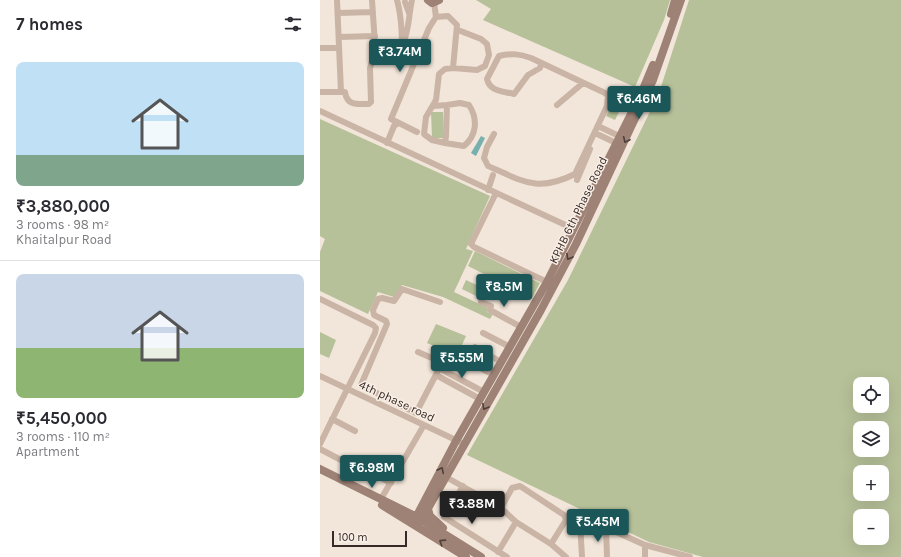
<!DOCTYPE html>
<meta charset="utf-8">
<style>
:root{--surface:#fff;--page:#f7f7f7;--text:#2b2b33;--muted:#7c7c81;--line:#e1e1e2;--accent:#1b5758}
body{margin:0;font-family:Karla,sans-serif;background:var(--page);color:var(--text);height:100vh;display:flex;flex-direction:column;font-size:15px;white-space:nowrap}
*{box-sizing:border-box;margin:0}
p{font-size:13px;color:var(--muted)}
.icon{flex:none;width:22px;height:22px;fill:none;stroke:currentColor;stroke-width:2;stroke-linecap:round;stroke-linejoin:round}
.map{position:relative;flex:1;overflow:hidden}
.side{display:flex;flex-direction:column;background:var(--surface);width:320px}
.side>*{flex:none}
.buttons{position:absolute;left:533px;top:377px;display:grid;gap:8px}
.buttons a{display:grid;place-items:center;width:36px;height:36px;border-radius:8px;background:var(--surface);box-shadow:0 4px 16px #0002;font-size:20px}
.scale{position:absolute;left:12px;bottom:10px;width:75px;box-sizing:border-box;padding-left:4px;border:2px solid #362a27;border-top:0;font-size:11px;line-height:14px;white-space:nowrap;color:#362a27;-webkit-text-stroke:3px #faefe6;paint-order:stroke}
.price{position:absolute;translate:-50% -34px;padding:0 9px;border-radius:4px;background:var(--accent);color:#fff;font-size:13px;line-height:26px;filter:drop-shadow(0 1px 2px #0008)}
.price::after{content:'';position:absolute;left:50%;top:24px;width:12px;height:9px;margin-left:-6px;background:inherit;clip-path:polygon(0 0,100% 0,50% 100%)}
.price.active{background:#222;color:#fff}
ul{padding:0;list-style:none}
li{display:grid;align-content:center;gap:8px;height:212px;padding:0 16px}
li+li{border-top:1px solid var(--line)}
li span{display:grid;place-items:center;height:124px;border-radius:8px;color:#555}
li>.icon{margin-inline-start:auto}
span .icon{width:72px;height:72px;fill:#fffc;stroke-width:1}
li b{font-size:17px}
h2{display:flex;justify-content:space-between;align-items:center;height:48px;padding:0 16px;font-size:17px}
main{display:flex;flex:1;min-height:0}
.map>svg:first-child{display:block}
</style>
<main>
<section class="side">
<h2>7 homes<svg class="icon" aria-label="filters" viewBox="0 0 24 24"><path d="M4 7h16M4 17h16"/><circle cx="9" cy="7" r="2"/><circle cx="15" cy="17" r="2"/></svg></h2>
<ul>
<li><span style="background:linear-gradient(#bfe0f5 75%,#7fa58c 0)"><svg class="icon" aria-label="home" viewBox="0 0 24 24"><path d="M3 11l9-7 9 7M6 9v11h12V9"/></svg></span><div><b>₹3,880,000</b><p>3 rooms · 98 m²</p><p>Khaitalpur Road</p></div></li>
<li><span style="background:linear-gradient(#c9d6e8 60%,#8fb573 0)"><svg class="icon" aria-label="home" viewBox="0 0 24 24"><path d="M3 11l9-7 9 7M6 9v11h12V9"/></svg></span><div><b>₹5,450,000</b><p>3 rooms · 110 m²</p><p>Apartment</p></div></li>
</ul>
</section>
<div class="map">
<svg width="581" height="557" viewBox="0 0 581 557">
<rect width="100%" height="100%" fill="#f2e5d9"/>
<path fill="#b6c199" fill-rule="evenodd" d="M156,0H350L344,20L315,87L163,20L171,9Z
M369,0H581V557H383L329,542L147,455L248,280L339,93ZM540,384H562V406H540ZM540,428H562V450H540ZM540,472H562V494H540ZM540,516H562V538H540Z
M294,100L303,104L295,120L286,116Z
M111,112H123L124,138H112Z
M0,119L170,196L146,249L153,251L134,292L168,308L167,312L173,314L170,319L123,297L82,285L74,297L58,292L48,314L0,291V252L5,239L0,236Z
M155,251L220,283L212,298L148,266Z
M146,280L161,287L156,296L142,289Z
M116,324L146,336L137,356L107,343Z
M0,332L16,340L9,358L0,354Z"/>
<path fill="#78b0af" d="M161,136L165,138L156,156L151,153Z"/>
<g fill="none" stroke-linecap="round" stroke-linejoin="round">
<path stroke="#cab4a5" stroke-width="6" d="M17,0L21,92
M52,0L56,59
M85,2L89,13
M18,13L53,12
M19,37L55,36
M82,46C90,29 88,17 92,0
M0,48H19
M133,68L157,70L165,66L169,55L167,44L161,39L138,30
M0,92H25C27,106 37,104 49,104L51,102L50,68L52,61C59,57 70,61 77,56C86,49 80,11 77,0
M237,105L263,83
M113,106L127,105L126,136L125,143L112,140L104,134L106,117L116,100L119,74L125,69L133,68L137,25L128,16L116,17
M0,111L254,229
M278,126L299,136
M97,132L71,119L109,28L116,17L114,2
M275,133L296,143
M174,134L167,147L164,158L168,166C203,181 217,193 255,174L287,106L288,96L285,93L211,58C200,54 192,53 179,56L167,79C170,92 183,91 194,94L208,75L220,68L221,63
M67,143L74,126L78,123
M125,143L144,146C157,135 158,119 149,105L140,103L127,105
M257,180L270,149
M168,190L173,175
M176,193L151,244L154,247L227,282
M0,299L53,325L56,328L55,333L0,444
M161,302L171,306L170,310L201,327
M163,333L190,347
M155,347L181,362
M98,352L121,362V365L96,413L41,385L67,324L66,321L54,315L53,310L58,299L62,298L74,301L82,289L120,302
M149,362L174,375
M119,368L164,392
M116,375L160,399
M0,376L140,442
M12,419L35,431
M0,449L21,460
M50,472L71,483
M126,477L181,508L196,522L231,544L246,557
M143,486L124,517L187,557
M61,499L104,425
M181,508L192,488L200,486L244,515L246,520L231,544
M286,528L287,557
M325,545V557
M178,552L196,522
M262,557L260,522L265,518L325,545L370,557"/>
<path stroke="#9e8276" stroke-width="8" d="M108,0L112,3L119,0
M351,14L355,0
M0,469L97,517L161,557
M62,505L146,557
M108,509L110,516L123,528
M93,523L136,441L227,282L321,94L333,65
M98,526L221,310L256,244L333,80L361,0"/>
</g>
<defs><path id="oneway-chevron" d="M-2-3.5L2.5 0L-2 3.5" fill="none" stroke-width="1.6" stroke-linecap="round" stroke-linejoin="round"/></defs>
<g stroke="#50403b">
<use href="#oneway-chevron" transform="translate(306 140) rotate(115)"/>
<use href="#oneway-chevron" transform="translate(249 257) rotate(119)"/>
<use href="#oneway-chevron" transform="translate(165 407) rotate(119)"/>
<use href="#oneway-chevron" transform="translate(121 470) rotate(-63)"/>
<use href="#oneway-chevron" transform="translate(122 542) rotate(-147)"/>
</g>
<g text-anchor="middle" stroke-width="3" stroke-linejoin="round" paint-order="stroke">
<g font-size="12" fill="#362a27" stroke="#faefe6">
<text transform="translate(258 210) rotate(-64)" y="4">KPHB 6th Phase Road</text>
<text transform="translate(77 401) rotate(25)" y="4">4th phase road</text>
</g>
</g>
</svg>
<div class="buttons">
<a><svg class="icon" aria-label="locate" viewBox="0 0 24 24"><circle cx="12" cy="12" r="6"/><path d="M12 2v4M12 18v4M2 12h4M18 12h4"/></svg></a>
<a><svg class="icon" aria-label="layers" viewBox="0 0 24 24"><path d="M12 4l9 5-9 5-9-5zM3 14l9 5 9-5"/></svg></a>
<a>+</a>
<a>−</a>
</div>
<div class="scale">100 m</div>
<b class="price" style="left:80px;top:73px">₹3.74M</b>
<b class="price" style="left:319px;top:120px">₹6.46M</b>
<b class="price" style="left:184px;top:308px">₹8.5M</b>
<b class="price" style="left:142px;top:379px">₹5.55M</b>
<b class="price" style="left:52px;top:489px">₹6.98M</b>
<b class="price active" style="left:152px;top:525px">₹3.88M</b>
<b class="price" style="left:278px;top:543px">₹5.45M</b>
</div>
</main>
